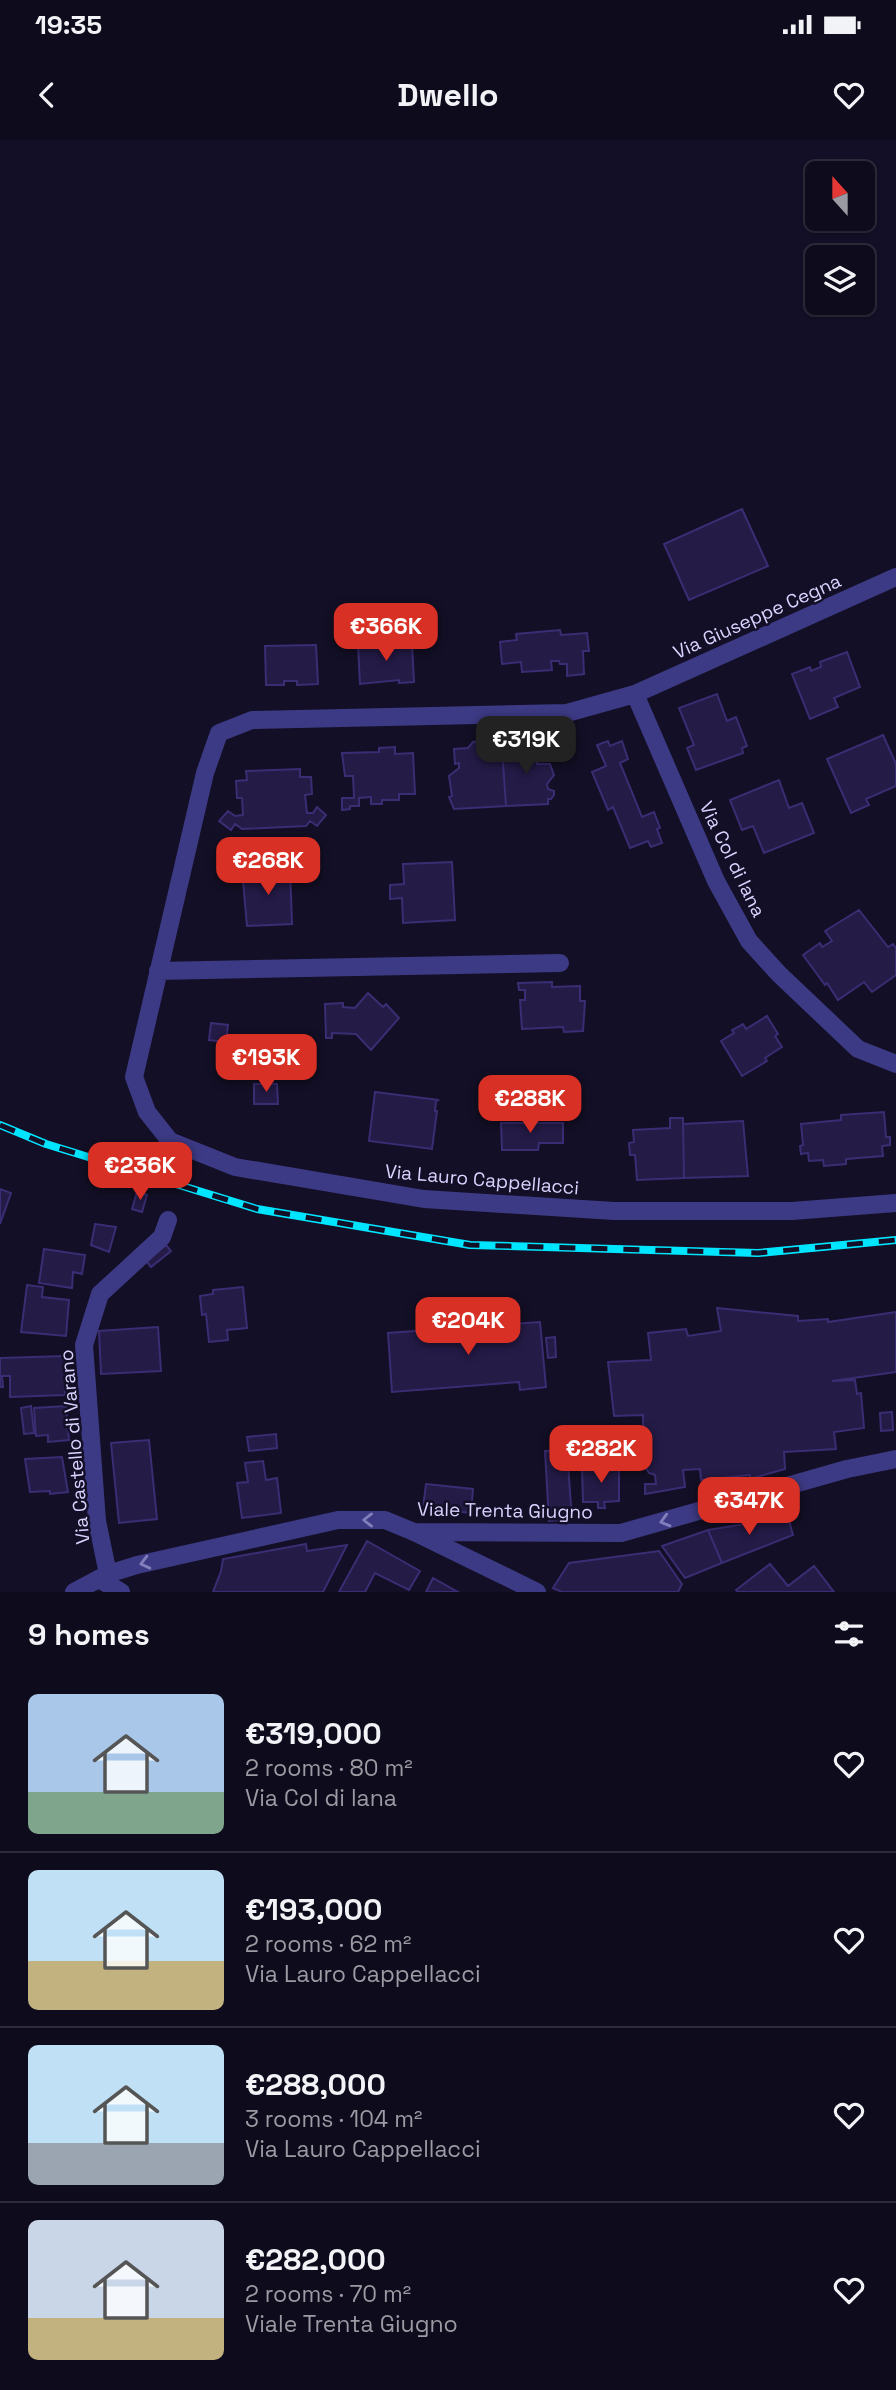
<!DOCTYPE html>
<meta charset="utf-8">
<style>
:root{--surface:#0e0b1c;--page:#1c1929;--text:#f1f3f6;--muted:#9b9ba3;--line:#2e2b3b;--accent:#d93025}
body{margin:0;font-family:"Space Grotesk",sans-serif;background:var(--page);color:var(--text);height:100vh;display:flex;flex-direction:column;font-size:26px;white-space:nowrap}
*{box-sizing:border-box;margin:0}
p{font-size:23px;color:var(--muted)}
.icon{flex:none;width:38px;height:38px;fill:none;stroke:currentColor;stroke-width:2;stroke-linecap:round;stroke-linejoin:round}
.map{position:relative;height:1452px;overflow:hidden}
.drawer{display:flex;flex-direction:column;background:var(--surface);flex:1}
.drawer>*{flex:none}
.needle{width:46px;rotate:339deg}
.controls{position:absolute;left:805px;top:21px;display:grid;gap:14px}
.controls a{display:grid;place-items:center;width:70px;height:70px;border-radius:10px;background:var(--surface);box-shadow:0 2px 5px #0004,0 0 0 2px var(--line);font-size:35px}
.price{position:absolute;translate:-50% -60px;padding:0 16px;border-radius:14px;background:var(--accent);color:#fff;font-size:23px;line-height:46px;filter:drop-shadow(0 2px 4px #0008)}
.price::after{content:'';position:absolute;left:50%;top:42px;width:21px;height:16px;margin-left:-10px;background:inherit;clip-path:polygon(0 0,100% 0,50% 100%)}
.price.on{background:#222;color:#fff}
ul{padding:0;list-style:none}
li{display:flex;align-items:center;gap:21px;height:175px;padding:0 28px}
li+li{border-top:2px solid var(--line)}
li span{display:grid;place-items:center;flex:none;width:196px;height:140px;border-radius:10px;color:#555}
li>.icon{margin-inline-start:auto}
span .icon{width:84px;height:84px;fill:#fffc;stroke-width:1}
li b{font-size:30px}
h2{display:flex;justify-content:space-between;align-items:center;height:84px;padding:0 28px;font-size:30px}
.status{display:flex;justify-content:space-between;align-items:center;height:49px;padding:0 35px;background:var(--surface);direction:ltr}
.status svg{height:19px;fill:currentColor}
header{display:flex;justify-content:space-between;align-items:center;height:91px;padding:0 28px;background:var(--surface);font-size:32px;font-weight:600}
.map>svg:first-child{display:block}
</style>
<div class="status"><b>19:35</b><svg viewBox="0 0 49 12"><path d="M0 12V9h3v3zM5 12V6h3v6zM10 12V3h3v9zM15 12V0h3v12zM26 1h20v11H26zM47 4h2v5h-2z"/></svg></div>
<header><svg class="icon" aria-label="back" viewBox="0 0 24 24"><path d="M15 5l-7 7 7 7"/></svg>Dwello<svg class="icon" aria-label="heart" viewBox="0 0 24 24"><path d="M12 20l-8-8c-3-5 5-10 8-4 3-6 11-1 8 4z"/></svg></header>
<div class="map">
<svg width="896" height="1452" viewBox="0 0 896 1452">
<rect width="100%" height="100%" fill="#130f26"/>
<path fill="#241b47" stroke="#3b2d73" stroke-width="2" d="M742,369L768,426L689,460L664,404Z
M560,490L561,495L587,493L589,511H583L584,534L567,536V524H560L559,521H551L552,530L522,532L521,522L502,524L500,502L517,500L516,494Z
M412,503L414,542L399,543V540L360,544L358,505Z
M316,505L318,544L297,545V541H284V545H266L265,506Z
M847,512L860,547L834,558L838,567L810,579L792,534L810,527L811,531L821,527L820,522Z
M717,554L727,581L736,577L747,606L742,608L743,613L696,630L687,608L694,605L679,568Z
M883,595L896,624V646L866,659L869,665L851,673L827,619Z
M519,599L525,603L526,606H540L541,618L537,619V624H550L554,635L547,644L548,649L554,651V655L551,659H548V664L506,666L502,608L513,606Z
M480,601L484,608H502L506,666L454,669L449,657L452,656L449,636L459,628V623L455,624L454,609L468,608L473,602Z
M608,601L610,606L622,601L628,619L620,623L642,677L654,672L660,688L657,689L662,703L651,707L648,701L630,708L613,667L608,670L592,632L606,626L597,605Z
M395,607V614L413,613L415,654H399V660H382V664H371V657L359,658V666H350V669L342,670V658H354L353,636H345L342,613L379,612V608Z
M300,629V637H311L312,654L305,655L307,673H313L317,667L326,675L317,686L310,681L306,686L242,689L235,684L231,690L219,681L228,671L235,676L243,675L242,658H237L236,641L247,640L246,631Z
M779,640L789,668L802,663L814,693L764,713L753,686L742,690L730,660Z
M452,722L455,780L403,783L402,758L390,759V745L404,744L403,724Z
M290,728L292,784L247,786L242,730Z
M859,770L888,807L893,804L896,808V835L872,852L864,842L838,860L827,843L825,845L803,815L820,803L822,807L832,801L825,791Z
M552,842V847L580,846V861H585L583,891L564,892L563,887L522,889L520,860H525V850H519L518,843Z
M368,853L383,867L386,864L399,878L371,910L356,894L332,893V898H326L325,864L343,863V867L355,868Z
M767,876L778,894L775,896L782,907L765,918L767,921L742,936L721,901L734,893L732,890L743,884L746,889Z
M211,883L228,885L226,902L209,900Z
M254,944H277L278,964H254Z
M375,952L439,960L436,961L435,971H437L432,1009L369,1001Z
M884,972L886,997H890V1005L882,1006L883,1016L846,1019V1024L824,1026L823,1020L809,1021L808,1013L801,1014L800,1006L803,1005L801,984L841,980V975Z
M670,978H683L684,1038L637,1040L635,1015H630L629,1003L634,1002L633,990L670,988Z
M743,981L748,1036L684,1038L683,984Z
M501,983H563V1003H539L538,1010H502Z
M0,1049L11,1053L0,1084Z
M137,1052L147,1055L142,1072L132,1069Z
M95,1084L116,1087L109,1112L91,1105Z
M166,1105L171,1111L151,1127L146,1121Z
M44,1109L85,1115L82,1134L73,1132L72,1148L39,1143Z
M27,1145L43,1147L42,1157L69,1160L66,1196L21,1192Z
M243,1147L247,1188L227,1190L228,1200L209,1202L206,1174L202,1175L200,1156L213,1154V1150Z
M717,1168L798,1176V1181L828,1179V1182L896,1172V1232L832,1241L855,1240L857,1254L861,1253L864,1288L834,1292L836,1309L784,1312L785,1329L750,1339V1335L701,1340L700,1329L683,1330L685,1347L645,1354V1344H656L655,1335L649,1333L644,1325L643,1275L614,1276L608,1222L651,1220L648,1193L686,1189L688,1196L721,1191Z
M540,1182L546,1247L520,1250L519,1242L392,1252L388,1193Z
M158,1187L161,1231L101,1234L99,1191Z
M555,1197L556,1217L548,1218L546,1198Z
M65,1216V1255L10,1257V1236H2L3,1247H0V1218Z
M31,1266L34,1293L24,1294L21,1268Z
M66,1266L69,1300L48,1302V1295L36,1296L34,1268Z
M892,1272L893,1290L881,1291L880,1273Z
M621,1289L623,1302L610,1303L609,1290Z
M606,1290L607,1303L567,1305L566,1292Z
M276,1294L277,1308L249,1311L247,1297Z
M149,1300L157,1379L119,1383L111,1303Z
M567,1310L572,1379L549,1381L545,1311Z
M62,1317L68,1352L50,1354V1351L30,1352L25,1319Z
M263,1321L266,1340L277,1338L281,1373L242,1378L237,1343L248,1342L245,1323Z
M582,1327H619V1361L604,1362L605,1368H598V1362H583Z
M426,1344L473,1349L471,1373L423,1368Z
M788,1377L793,1395L722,1423L708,1390Z
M708,1390L722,1423L685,1438L662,1406Z
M367,1401L420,1431L409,1450L375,1433L365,1452H339Z
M306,1404L307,1411L347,1405L323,1452H213L221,1431L223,1419Z
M659,1411L682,1444L678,1452H562L553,1448L569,1423Z
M770,1424L788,1446L814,1426L834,1452H738L736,1450Z
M433,1438L458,1452H426Z"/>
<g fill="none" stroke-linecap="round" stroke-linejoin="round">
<path stroke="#3d3a85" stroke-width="18" d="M896,437L635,554L567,573L252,580L219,593L205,633L134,937L147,972L170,1001L235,1027L424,1059L614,1071H792L896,1063
M635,554L716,741L749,801L779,834L858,909L896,924
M158,831L560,823
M414,1392L537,1452
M108,1434L97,1381L84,1205L100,1154L162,1097L168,1080
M99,1439L121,1452"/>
<path stroke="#3d3a85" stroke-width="18" d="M74,1452L108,1434L137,1425L338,1380H385L414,1392L621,1393L847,1329L896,1319"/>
<g stroke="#00e5ff" stroke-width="8">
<path id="rail" d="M0,985L46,1004L257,1069L470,1105L758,1113L896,1100"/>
</g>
<use href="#rail" stroke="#130f26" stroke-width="5" stroke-dasharray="16" stroke-linecap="butt"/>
</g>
<defs><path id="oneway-chevron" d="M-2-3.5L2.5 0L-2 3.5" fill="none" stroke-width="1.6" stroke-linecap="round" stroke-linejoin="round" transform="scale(1.75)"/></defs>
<g stroke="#837fbc">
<use href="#oneway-chevron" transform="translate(368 1380) rotate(-180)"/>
<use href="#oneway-chevron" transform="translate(665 1381) rotate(164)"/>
<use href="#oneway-chevron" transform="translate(145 1423) rotate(166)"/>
</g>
<g text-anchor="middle" stroke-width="5" stroke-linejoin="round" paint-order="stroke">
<g font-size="19" fill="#d9d4ff" stroke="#130f26">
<text transform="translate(757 476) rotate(-24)" y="7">Via Giuseppe Cegna</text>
<text transform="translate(733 719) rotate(64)" y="7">Via Col di lana</text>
<text transform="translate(482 1039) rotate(5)" y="7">Via Lauro Cappellacci</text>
<text transform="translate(74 1307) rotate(-95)" y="7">Via Castello di Varano</text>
<text transform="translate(505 1370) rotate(1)" y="7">Viale Trenta Giugno</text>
</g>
</g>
</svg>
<div class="controls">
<a><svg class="needle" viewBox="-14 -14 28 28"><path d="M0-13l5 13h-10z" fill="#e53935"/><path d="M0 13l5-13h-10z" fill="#9b9ba3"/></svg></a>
<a><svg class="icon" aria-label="layers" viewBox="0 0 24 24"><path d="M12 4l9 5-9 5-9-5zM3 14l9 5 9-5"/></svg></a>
</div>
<b class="price" style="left:386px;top:523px">€366K</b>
<b class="price on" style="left:526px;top:636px">€319K</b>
<b class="price" style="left:268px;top:757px">€268K</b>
<b class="price" style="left:266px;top:954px">€193K</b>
<b class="price" style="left:530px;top:995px">€288K</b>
<b class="price" style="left:140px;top:1062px">€236K</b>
<b class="price" style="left:468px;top:1217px">€204K</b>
<b class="price" style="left:601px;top:1345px">€282K</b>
<b class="price" style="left:749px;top:1397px">€347K</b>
</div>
<section class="drawer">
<h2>9 homes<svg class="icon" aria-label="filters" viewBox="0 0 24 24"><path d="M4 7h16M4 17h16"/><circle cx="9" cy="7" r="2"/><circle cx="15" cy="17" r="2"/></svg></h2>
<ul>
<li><span style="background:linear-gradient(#a9c7e8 70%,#7fa58c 0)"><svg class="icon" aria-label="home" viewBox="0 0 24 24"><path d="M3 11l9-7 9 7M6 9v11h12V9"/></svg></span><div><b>€319,000</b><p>2 rooms · 80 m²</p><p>Via Col di lana</p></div><svg class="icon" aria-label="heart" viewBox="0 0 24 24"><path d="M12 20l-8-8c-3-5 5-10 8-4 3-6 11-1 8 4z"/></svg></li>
<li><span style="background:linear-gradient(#bfe0f5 65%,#c2b280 0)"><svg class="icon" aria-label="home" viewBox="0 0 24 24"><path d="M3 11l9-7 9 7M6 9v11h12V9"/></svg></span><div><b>€193,000</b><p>2 rooms · 62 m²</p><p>Via Lauro Cappellacci</p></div><svg class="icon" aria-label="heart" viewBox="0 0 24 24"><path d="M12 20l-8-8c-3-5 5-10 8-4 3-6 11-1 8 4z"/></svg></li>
<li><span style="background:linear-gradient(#bfe0f5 70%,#9aa5b1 0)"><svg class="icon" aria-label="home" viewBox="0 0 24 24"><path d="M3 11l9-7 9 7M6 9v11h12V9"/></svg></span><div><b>€288,000</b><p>3 rooms · 104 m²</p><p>Via Lauro Cappellacci</p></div><svg class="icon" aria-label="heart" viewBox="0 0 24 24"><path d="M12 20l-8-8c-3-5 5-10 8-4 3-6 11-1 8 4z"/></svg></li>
<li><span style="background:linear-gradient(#c9d6e8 70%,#c2b280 0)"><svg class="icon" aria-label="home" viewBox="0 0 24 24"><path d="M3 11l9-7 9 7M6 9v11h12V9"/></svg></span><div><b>€282,000</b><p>2 rooms · 70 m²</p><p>Viale Trenta Giugno</p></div><svg class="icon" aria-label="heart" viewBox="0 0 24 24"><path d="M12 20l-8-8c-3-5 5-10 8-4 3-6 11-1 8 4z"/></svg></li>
</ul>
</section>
